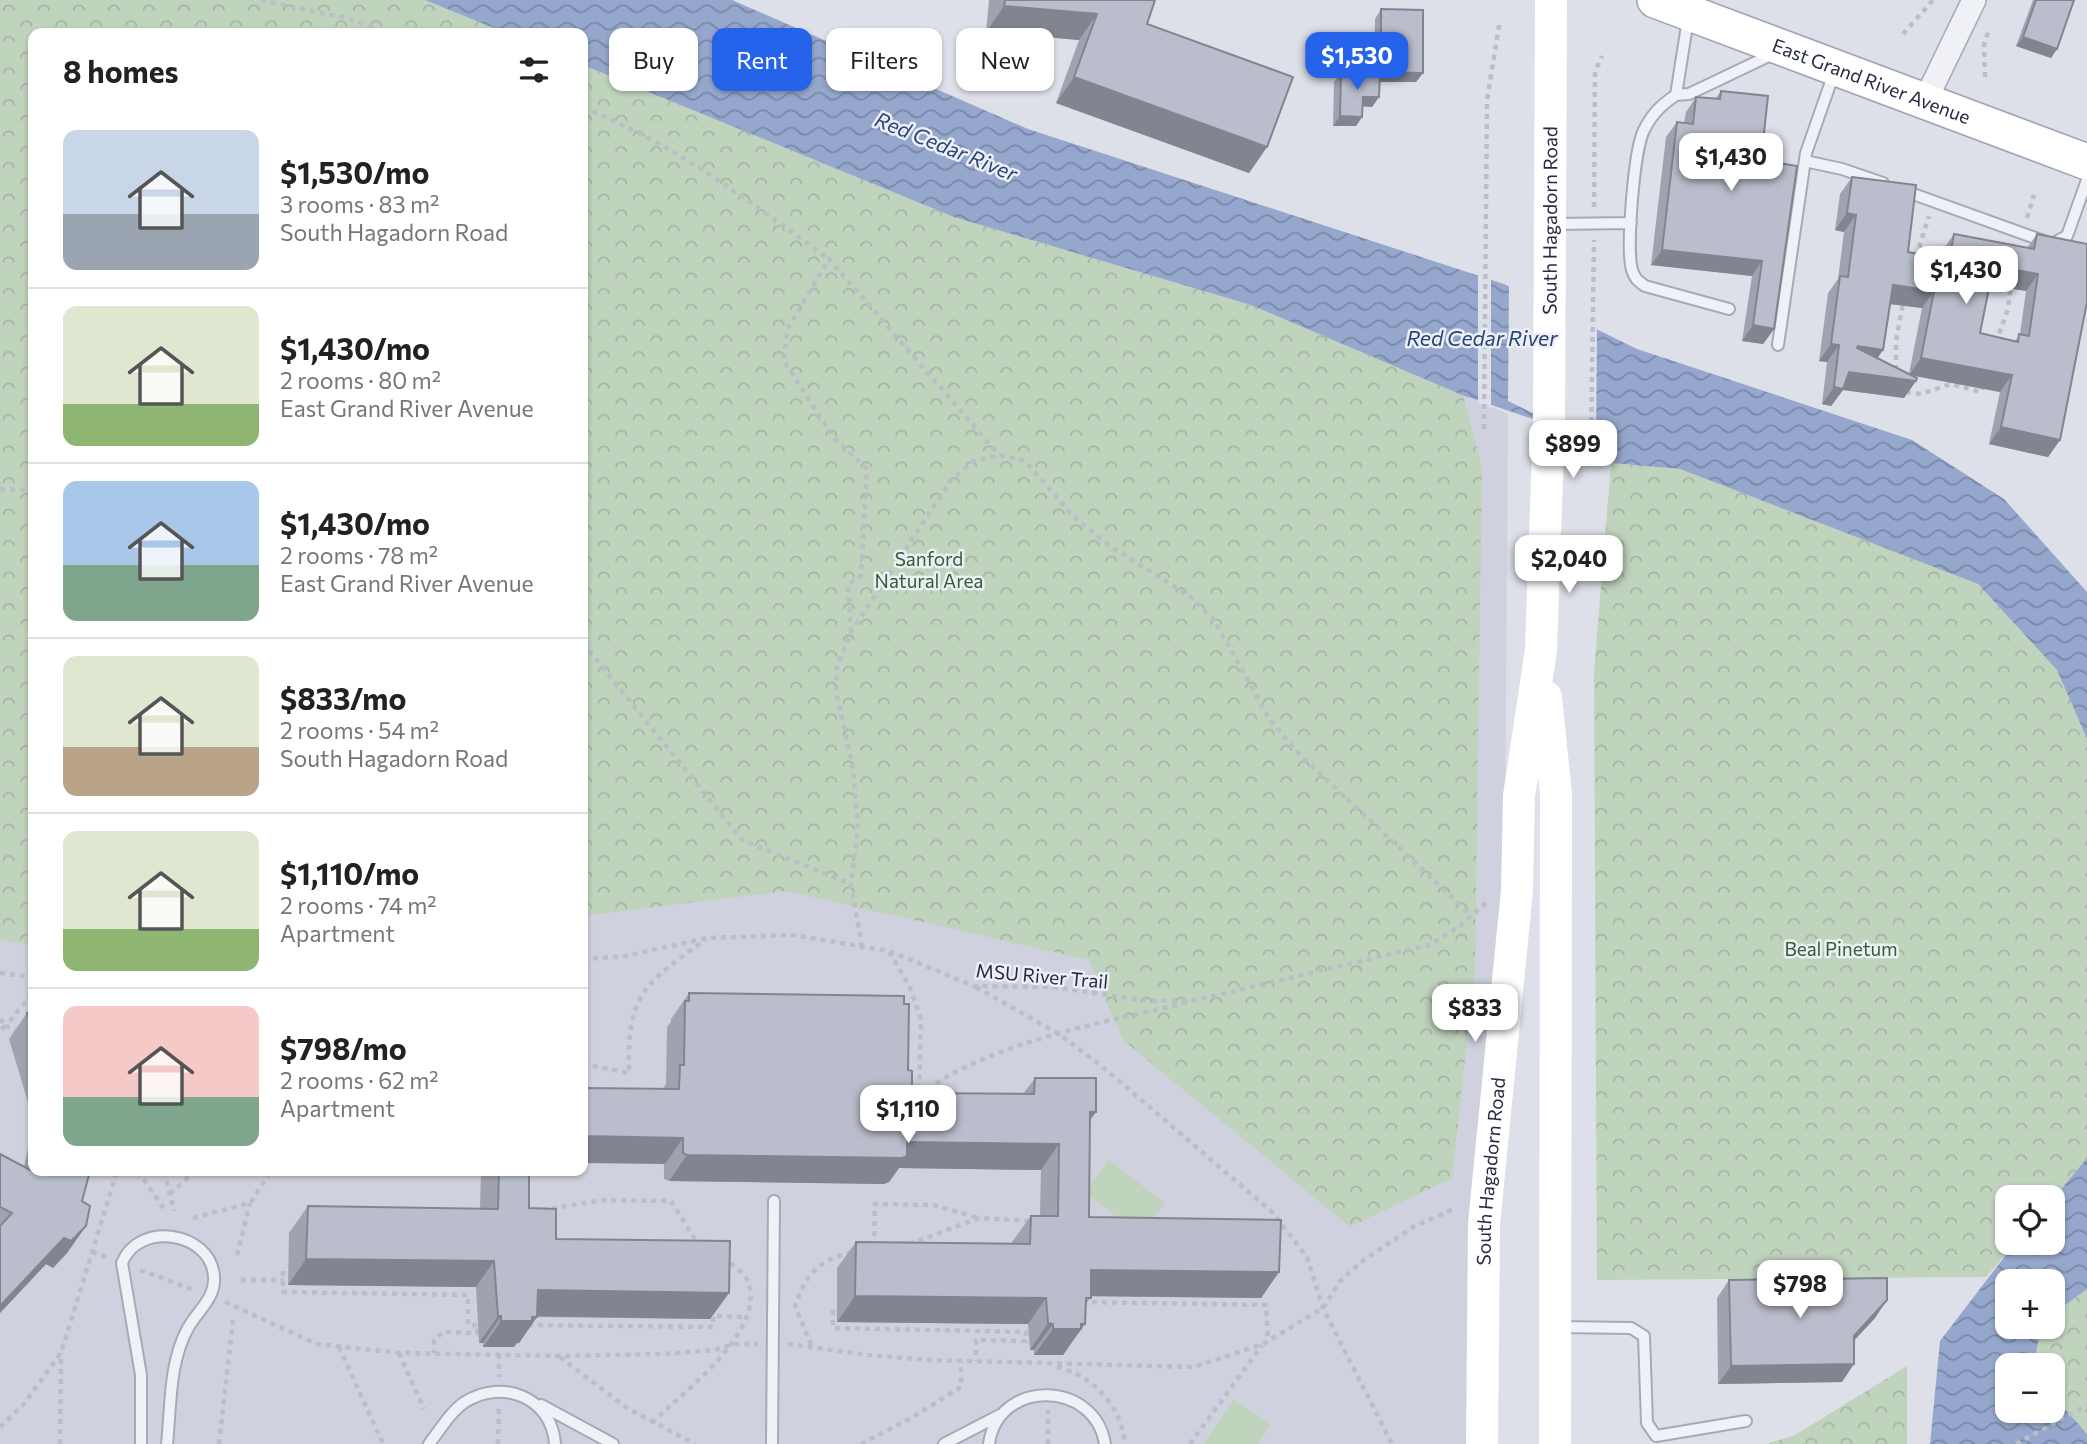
<!DOCTYPE html>
<meta charset="utf-8">
<style>
:root{--surface:#fff;--page:#f6f6f6;--text:#222;--muted:#767676;--line:#e0e0e0;--accent:#2563eb}
body{margin:0;font-family:Commissioner,sans-serif;background:var(--page);color:var(--text);height:100vh;display:flex;flex-direction:column;font-size:26px;white-space:nowrap}
*{box-sizing:border-box;margin:0}
p{font-size:23px;color:var(--muted)}
.icon{flex:none;width:38px;height:38px;fill:none;stroke:currentColor;stroke-width:2;stroke-linecap:round;stroke-linejoin:round}
.map{position:relative;flex:1;overflow:hidden}
.panel{position:absolute;left:28px;top:28px;width:560px;height:1148px;display:flex;flex-direction:column;background:var(--surface);border-radius:14px;box-shadow:0 2px 5px #0004}
.panel>*{flex:none}
.hud{position:absolute;left:609px;top:28px;width:665px;height:63px;display:flex;gap:14px}
.tools{position:absolute;left:1995px;top:1185px;display:grid;gap:14px}
.tools a{display:grid;place-items:center;width:70px;height:70px;border-radius:14px;background:var(--surface);box-shadow:0 2px 5px #0004;font-size:35px}
.price{position:absolute;translate:-50% -60px;padding:0 16px;border-radius:14px;background:#fff;color:#222;font-size:23px;line-height:46px;filter:drop-shadow(0 2px 4px #0008)}
.price::after{content:'';position:absolute;left:50%;top:42px;width:21px;height:16px;margin-left:-10px;background:inherit;clip-path:polygon(0 0,100% 0,50% 100%)}
.price.current{background:var(--accent);color:#fff}
ul{padding:0;list-style:none}
li{display:flex;align-items:center;gap:21px;height:175px;padding:0 35px}
li+li{border-top:2px solid var(--line)}
li span{display:grid;place-items:center;flex:none;width:196px;height:140px;border-radius:14px;color:#555}
li>.icon{margin-inline-start:auto}
span .icon{width:84px;height:84px;fill:#fffc;stroke-width:1}
li b{font-size:30px}
h2{display:flex;justify-content:space-between;align-items:center;height:84px;padding:0 35px;font-size:30px}
.chip{padding:0 24px;border-radius:14px;background:var(--surface);box-shadow:0 2px 5px #0004;font-size:24px;line-height:63px}
.chip.current{background:var(--accent);color:#fff}
.map>svg:first-child{display:block}
</style>
<div class="map">
<svg width="2087" height="1444" viewBox="0 0 2087 1444">
<defs>
<pattern id="forest-crowns" width="20" height="18" patternUnits="userSpaceOnUse" patternTransform="scale(1.75)"><rect width="20" height="18" fill="#c0d3bd"/><path d="M2 6a3 3 0 1 1 6 0M12 15a3 3 0 1 1 6 0" fill="none" stroke="#a5b5a4"/></pattern>
<pattern id="water-waves" width="16" height="10" patternUnits="userSpaceOnUse" patternTransform="scale(1.75)"><rect width="16" height="10" fill="#95a7cc"/><path d="M0 5q4-4 8 0t8 0" fill="none" stroke="#7988a7"/></pattern>
</defs>
<rect width="100%" height="100%" fill="#dde0e8"/>
<path fill="#cfd2de" d="M0,0H425L506,33H33V1171H583V65L954,217L1251,305L1508,414L1505,843L1467,1444H0Z"/>
<path fill="#c0d3bd" d="M1109,1160L1165,1203L1140,1235L1084,1192Z
M1233,1399L1271,1424L1258,1444H1204Z"/>
<path fill="url(#forest-crowns)" d="M0,0H425L506,33H33V945L0,940Z
M583,65L954,217L1251,305L1463,395L1482,468L1475,971L1452,1178L1350,1227L1123,1040L1089,960L786,891L583,916Z
M1611,463L1680,469L1978,584L2057,670L2087,739V1158L2053,1199L2007,1197V1242L2015,1243L1986,1277L1597,1280L1594,673Z
M2087,1289V1434L2053,1395V1365H2034L2041,1327L2053,1326V1314Z
M1907,1366V1444H1767L1795,1435Z"/>
<path fill="url(#water-waves)" d="M425,0H732L1028,129L1504,284L1637,349L1912,440L2004,499L2087,592V739L2057,670L1978,584L1680,469L1611,463L1601,442L1462,395L1251,305L954,217L583,65V33H506Z
M2087,1158V1289L2053,1314V1281H2007V1326L2041,1327L2034,1365H2007V1410H2053V1395L2087,1434V1444H1930L1940,1341L2015,1243L2053,1242V1199Z"/>
<path fill="#dde0e8" d="M1478,271L1491,276V408L1478,403Z
M1509,282L1597,326L1596,444L1508,401Z"/>
<g fill="none" stroke-linecap="round" stroke-linejoin="round">
<g stroke="#a6aab6" stroke-width="14">
<path id="lane" d="M1688,19L1676,95L1689,94L1773,54
M1676,95C1661,105 1652,114 1644,130C1634,149 1626,249 1632,270C1635,279 1638,281 1645,286L1729,309
M1805,161L1842,169L1883,183
M1902,190L2052,244L2067,236L2087,180
M1553,224L1631,223
M1778,345L1806,153L1834,73
M1558,1327L1631,1328L1644,1336L1647,1423L1656,1436L1746,1421
M541,1405L613,1444
M141,1444V1375L122,1263C138,1221 210,1231 214,1276C216,1298 198,1310 188,1328C169,1362 171,1406 167,1444
M429,1444C440,1430 450,1412 465,1402C503,1378 552,1398 555,1444
M772,1444L774,1201
M944,1444L1000,1415
M989,1444C998,1378 1095,1380 1105,1444"/>
</g>
<g stroke="#a6aab6" stroke-width="26">
<path id="street" d="M1925,101L1974,0"/>
</g>
<g stroke="#9ba2b5" stroke-width="38">
<g id="primary">
<path id="s2" d="M1655,0L2087,162"/>
</g>
</g>
<path stroke="#bbbec7" stroke-width="4.5" stroke-dasharray="5 5" stroke-linecap="butt" d="M261,0L347,18L387,33
M1903,34L1933,0
M1985,77L1984,45L1989,29
M583,108C674,143 750,202 829,259
M1594,207L1595,72L1602,56
M2027,218L2034,195
M1916,257L1929,216
M1996,343L2008,309L2011,284
M1896,370V341L1903,303
M1906,392L1921,394L1951,384L1981,392L1983,385
M1484,429L1487,100L1500,20
M1591,442L1594,240
M0,489L33,490
M851,632L848,585L861,576L867,469L834,438L783,360L788,328L829,259L999,455
M583,643L742,840L851,884
M862,947L851,884L858,830L853,768L836,691L837,666L851,632L951,480L973,461L999,455L1025,461L1074,517L1110,546L1191,597L1214,620L1270,720L1298,753L1472,916
M889,952L909,985L921,1019L919,1093
M583,959L626,956L707,938L793,935L889,951L974,986L1053,987L1149,1001L1196,1000L1429,945L1459,927L1487,902
M0,973L33,977
M976,987L1059,1034L1104,1068L1272,1212L1307,1257L1323,1308L1392,1444
M0,1019L6,1026L0,1030
M19,1031L6,1026L33,992
M583,1064L629,1073C627,994 644,984 705,940
M919,1094C999,1039 1096,1025 1189,1002
M138,1171L164,1209
M164,1171L174,1211
M170,1194L195,1171
M542,1210L603,1200L671,1201L698,1244
M193,1218L250,1203L271,1171
M909,1244L979,1218L1030,1221
M874,1246L875,1204L934,1205L978,1218
M92,1252L109,1258
M237,1255L250,1203
M140,1270L194,1290
M283,1271V1292L468,1295V1325H478L477,1333L443,1332L434,1340V1353
M241,1280H283
M225,1302L317,1344L399,1353L559,1356L665,1354L714,1350L734,1344H758
M1082,1302L1266,1305L1268,1341
M833,1310V1328L1026,1332V1341L976,1340V1361
M528,1325L713,1327V1316L746,1317
M788,1344L868,1355L929,1360L1194,1367L1263,1344L1323,1308L1341,1280L1364,1260L1413,1227L1456,1208
M811,1345L795,1306C807,1273 817,1261 852,1252
M339,1347L383,1444
M399,1353L424,1409
M499,1354V1377
M560,1357L627,1408L695,1444
M1057,1367C1093,1375 1122,1407 1125,1444
M652,1423C684,1391 766,1332 748,1282C745,1273 732,1265 726,1259
M0,1427L24,1404L61,1353L117,1171
M60,1444L61,1353
M219,1444L233,1320
M498,1444L499,1406
M861,1444L911,1418L961,1387V1361
M1048,1444V1410
M1190,1444L1262,1345
M2016,1444L2087,1405"/>
<use href="#lane" stroke="#f0f1f6" stroke-width="10"/>
<use href="#street" stroke="#f0f1f6" stroke-width="23"/>
<g stroke="#fff" stroke-width="32">
<path d="M1546,697L1556,795L1555,1444"/>
<path id="s1" d="M1482,1444L1484,1224L1517,890L1519,796L1541,650L1549,422L1551,0"/>
</g>
<use href="#primary" stroke="#fff" stroke-width="35"/>
</g>
<path fill="#a0a3af" fill-rule="evenodd" d="M989,0H1155L1147,24L1267,147L1249,173L1056,103L1079,40L986,32Z
M2033,0H2074L2057,49L2051,58L2016,46Z
M1381,9L1423,73L1416,82H1379V97L1372,107L1363,106L1362,117L1356,126H1333L1334,82L1341,73L1374,74L1375,19Z
M1721,91L1761,160L1774,329L1763,344L1742,341L1752,276L1651,265L1666,137L1677,122L1684,123L1686,112L1696,97L1715,99Z
M1852,177L1908,252L1940,258L1942,251L1954,234L2027,248L2037,234L2060,440L2048,457L1989,444L2000,392L1913,375L1916,381L1904,398L1843,390L1831,406L1822,404L1827,362L1819,361L1828,293L1838,279L1844,232L1835,230L1840,194ZM1991,285L2026,291L2020,334L2015,341L1980,333L1990,287ZM1890,304L1922,308L1909,374L1878,358Z
M689,993L908,1070L912,1093L1023,1094L1035,1078L1090,1120L1089,1217L1279,1272L1261,1298L1091,1296L1086,1305L1067,1350L1063,1355H1034V1350H1030L1028,1324L837,1322V1268L856,1242L1012,1244V1242L1031,1216H1040L1041,1170L899,1168L889,1182L884,1184L669,1181L664,1179L663,1089L666,1084L667,1027L671,1022V1019Z
M33,1010V1119L9,1039L27,1013L32,1011Z
M33,1125V1171H90L82,1201L86,1226L67,1253L53,1268L46,1264L0,1313V1154L24,1167Z
M481,1171H529V1208L556,1239L729,1293L710,1319L537,1317L519,1343H517L514,1347H483V1343H479L476,1287L288,1285L289,1233L308,1206L480,1209Z
M1729,1280L1875,1318L1854,1341L1842,1382L1718,1384L1717,1298Z"/>
<path fill="#82858f" d="M1004,6L1097,14L1079,40L986,32Z
M2023,37L2057,49L2051,58L2016,46Z
M1381,72L1423,73L1416,82H1374Z
M1074,77L1267,147L1249,173L1056,103Z
M1363,97H1379L1372,107L1357,106Z
M1340,116L1362,117L1356,126H1333Z
M1847,213L1856,215L1844,232L1835,230Z
M1662,250L1762,261L1752,276L1651,265Z
M2000,267L2038,274L2026,291L1991,285L1987,291L1992,273Z
M1893,285L1934,291L1922,308L1881,303Z
M1753,325L1774,329L1763,344L1742,341Z
M1831,344L1839,345L1827,362L1819,361Z
M1858,346L1883,350L1871,368L1846,363Z
M1921,358L2012,375L2000,392L1909,375Z
M1849,372L1916,381L1904,398L1843,390L1831,406L1822,404L1834,387Z
M2001,427L2060,440L2048,457L1989,444Z
M1090,1112H1096L1077,1138Z
M583,1136L683,1138L665,1164L583,1163Z
M907,1142L1059,1144L1041,1170L899,1168L889,1182L884,1184L669,1181L687,1155Z
M86,1226L67,1253L53,1268L46,1264L0,1313V1306L64,1238Z
M306,1259L494,1261L476,1287L288,1285Z
M1091,1270L1279,1272L1261,1298L1073,1296Z
M538,1290L729,1293L710,1319L519,1316Z
M855,1296L1046,1298L1028,1324L837,1322Z
M1887,1300L1875,1318L1841,1354L1854,1336Z
M498,1316H501L483,1343H479Z
M532,1317H537L519,1343H517L514,1347H483L501,1321Z
M1048,1323L1053,1324L1034,1350H1030Z
M1081,1324H1085L1063,1355H1034L1053,1329Z
M1854,1364L1842,1382L1718,1384L1731,1366Z"/>
<path fill="#babecc" stroke="#82858f" stroke-width="2" fill-rule="evenodd" d="M1005,0H1155L1147,24L1293,77L1267,147L1074,77L1097,14L1004,6Z
M2036,0H2074L2057,49L2023,37Z
M1381,9L1423,10V73L1381,72Z
M1341,73L1380,74L1379,97H1363L1362,117L1340,116Z
M1721,91L1768,96L1761,160L1797,166L1774,329L1753,325L1762,261L1662,250L1677,122L1693,124L1696,97L1720,99Z
M1852,177L1916,185L1908,252L1949,260L1954,234L2034,249L2037,234L2087,244V302L2060,440L2001,427L2012,375L1921,358L1934,291L1893,285L1883,350L1858,346L1857,348L1917,378L1916,381L1849,372L1843,389L1834,387L1839,345L1831,344L1840,276L1848,277L1856,215L1847,213ZM2000,267L2038,274L2029,336L2019,334L2018,342L1980,333L1992,273L1999,274Z
M689,993L904,996V1004H909L908,1070L912,1071V1093L1034,1094L1035,1078H1096V1112H1090L1089,1217L1281,1220L1279,1272L1091,1270V1298H1086L1085,1324H1081V1329H1053V1324L1048,1323L1046,1298L855,1296L856,1242L1030,1244L1031,1216H1058L1059,1144L907,1142V1156L902,1158L760,1156L687,1155L683,1153V1138L583,1136V1088L679,1089L680,1065H684L685,1001H689Z
M33,1011V1032L27,1013Z
M0,1154L34,1172L35,1171H90L82,1201L90,1206L86,1226L71,1241L64,1238L0,1306V1226L12,1213L0,1207Z
M499,1171H529V1208L556,1209V1239L730,1241L729,1293L538,1290L537,1317H532V1321H501V1316H498L494,1261L306,1259L308,1206L498,1209Z
M1887,1278V1300L1854,1336V1364L1731,1366L1729,1280Z"/>
<g text-anchor="middle" stroke-width="5" stroke-linejoin="round" paint-order="stroke">
<g font-size="19" fill="#252b40" stroke="#edeff6">
<text dy="7" stroke="none"><textPath href="#s2" startOffset="231">East Grand River Avenue</textPath></text>
<text dy="7" stroke="none"><textPath href="#s1" startOffset="1227">South Hagadorn Road</textPath></text>
<text transform="translate(1042 976) rotate(5)" y="7">MSU River Trail</text>
<text dy="7" stroke="none"><textPath href="#s1" startOffset="273">South Hagadorn Road</textPath></text>
</g>
<g font-size="19" fill="#335d31" stroke="#edeff6">
<text x="929" y="566">Sanford<tspan x="929" dy="22">Natural Area</tspan></text>
<text x="1841" y="956">Beal Pinetum</text>
</g>
<g font-size="21" font-style="italic" fill="#2c4377" stroke="#edeff6">
<text transform="translate(946 147) rotate(22)" y="7">Red Cedar River</text>
<text x="1482" y="346">Red Cedar River</text>
</g>
</g>
</svg>
<div class="tools">
<a><svg class="icon" aria-label="locate" viewBox="0 0 24 24"><circle cx="12" cy="12" r="6"/><path d="M12 2v4M12 18v4M2 12h4M18 12h4"/></svg></a>
<a>+</a>
<a>−</a>
</div>
<b class="price current" style="left:1357px;top:92px">$1,530</b>
<b class="price" style="left:1731px;top:193px">$1,430</b>
<b class="price" style="left:1966px;top:306px">$1,430</b>
<b class="price" style="left:1573px;top:480px">$899</b>
<b class="price" style="left:1569px;top:595px">$2,040</b>
<b class="price" style="left:1475px;top:1044px">$833</b>
<b class="price" style="left:908px;top:1145px">$1,110</b>
<b class="price" style="left:1800px;top:1320px">$798</b>
<div class="hud">
<a class="chip">Buy</a>
<a class="chip current">Rent</a>
<a class="chip">Filters</a>
<a class="chip">New</a>
</div>
<section class="panel">
<h2>8 homes<svg class="icon" aria-label="filters" viewBox="0 0 24 24"><path d="M4 7h16M4 17h16"/><circle cx="9" cy="7" r="2"/><circle cx="15" cy="17" r="2"/></svg></h2>
<ul>
<li><span style="background:linear-gradient(#c9d6e8 60%,#9aa5b1 0)"><svg class="icon" aria-label="home" viewBox="0 0 24 24"><path d="M3 11l9-7 9 7M6 9v11h12V9"/></svg></span><div><b>$1,530/mo</b><p>3 rooms · 83 m²</p><p>South Hagadorn Road</p></div></li>
<li><span style="background:linear-gradient(#dfe7d0 70%,#8fb573 0)"><svg class="icon" aria-label="home" viewBox="0 0 24 24"><path d="M3 11l9-7 9 7M6 9v11h12V9"/></svg></span><div><b>$1,430/mo</b><p>2 rooms · 80 m²</p><p>East Grand River Avenue</p></div></li>
<li><span style="background:linear-gradient(#a9c7e8 60%,#7fa58c 0)"><svg class="icon" aria-label="home" viewBox="0 0 24 24"><path d="M3 11l9-7 9 7M6 9v11h12V9"/></svg></span><div><b>$1,430/mo</b><p>2 rooms · 78 m²</p><p>East Grand River Avenue</p></div></li>
<li><span style="background:linear-gradient(#dfe7d0 65%,#b9a48a 0)"><svg class="icon" aria-label="home" viewBox="0 0 24 24"><path d="M3 11l9-7 9 7M6 9v11h12V9"/></svg></span><div><b>$833/mo</b><p>2 rooms · 54 m²</p><p>South Hagadorn Road</p></div></li>
<li><span style="background:linear-gradient(#dfe7d0 70%,#8fb573 0)"><svg class="icon" aria-label="home" viewBox="0 0 24 24"><path d="M3 11l9-7 9 7M6 9v11h12V9"/></svg></span><div><b>$1,110/mo</b><p>2 rooms · 74 m²</p><p>Apartment</p></div></li>
<li><span style="background:linear-gradient(#f6c9c9 65%,#7fa58c 0)"><svg class="icon" aria-label="home" viewBox="0 0 24 24"><path d="M3 11l9-7 9 7M6 9v11h12V9"/></svg></span><div><b>$798/mo</b><p>2 rooms · 62 m²</p><p>Apartment</p></div></li>
</ul>
</section>
</div>
